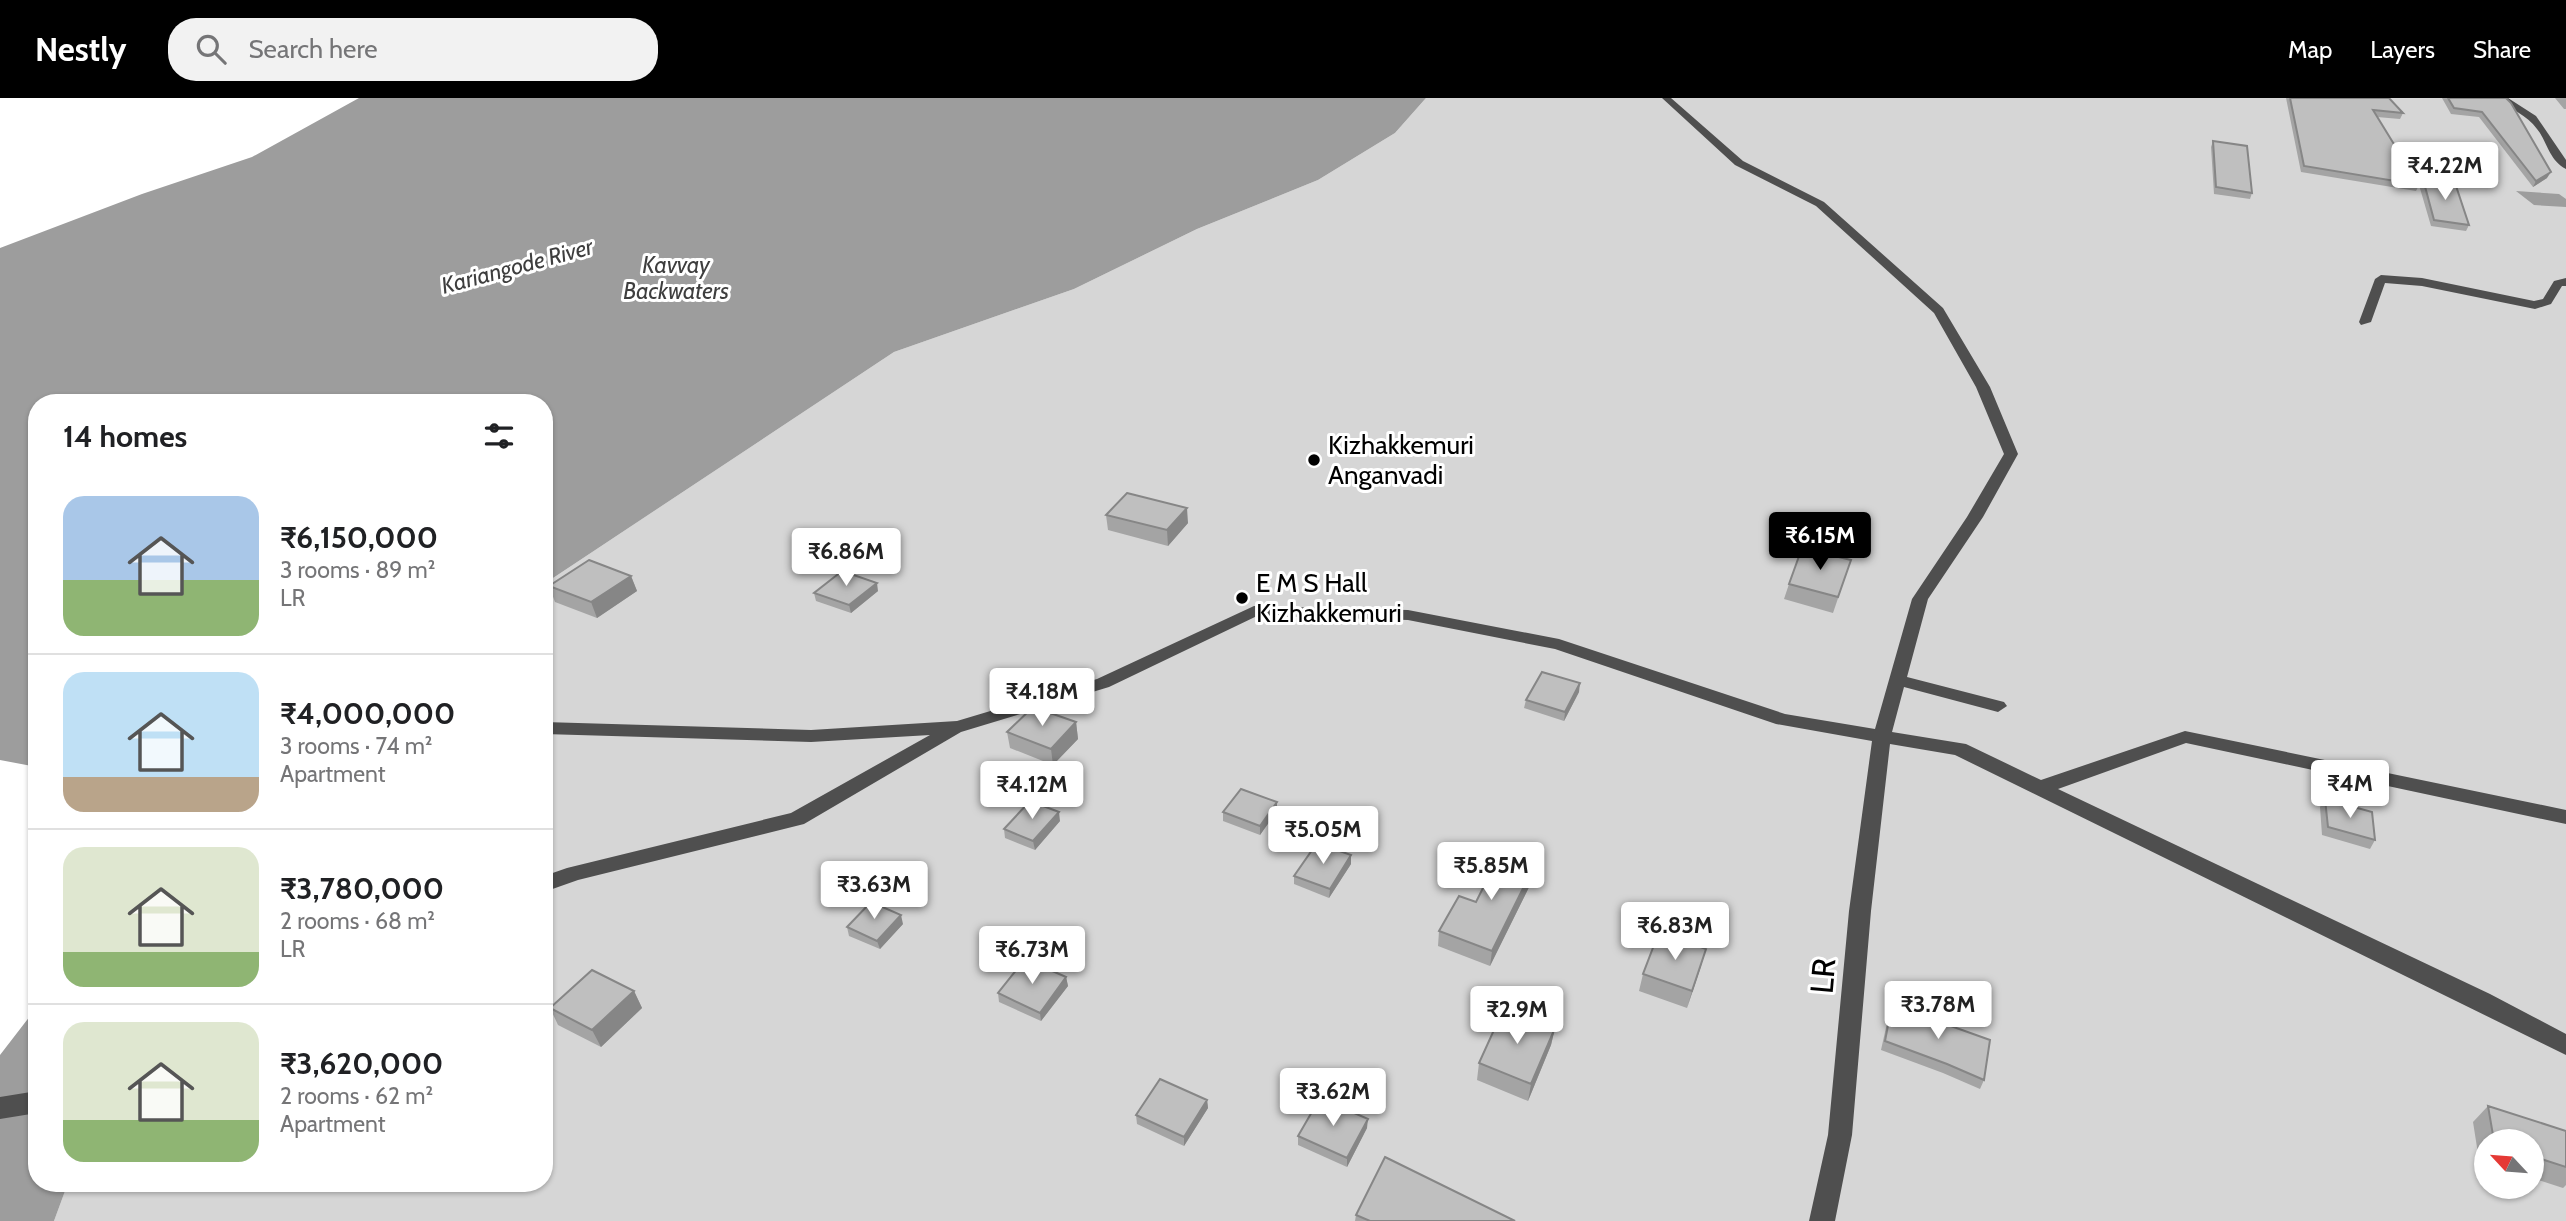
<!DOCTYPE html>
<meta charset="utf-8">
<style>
:root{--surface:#fff;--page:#f2f2f2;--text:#202124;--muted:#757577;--line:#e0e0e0;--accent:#000}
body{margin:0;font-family:Cabin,sans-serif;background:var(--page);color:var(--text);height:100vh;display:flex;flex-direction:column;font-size:26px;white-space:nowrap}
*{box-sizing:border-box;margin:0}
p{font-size:23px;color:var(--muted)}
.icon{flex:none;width:38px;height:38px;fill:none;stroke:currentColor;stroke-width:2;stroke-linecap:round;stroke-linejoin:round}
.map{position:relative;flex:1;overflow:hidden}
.sheet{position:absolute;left:28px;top:296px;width:525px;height:798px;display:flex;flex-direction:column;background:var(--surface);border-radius:28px;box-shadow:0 2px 5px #0004}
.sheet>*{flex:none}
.needle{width:46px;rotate:296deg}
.controls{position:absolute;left:2474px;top:1031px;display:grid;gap:14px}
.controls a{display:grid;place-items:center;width:70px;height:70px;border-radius:50%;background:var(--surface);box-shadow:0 2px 5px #0004;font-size:35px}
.price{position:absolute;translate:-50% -60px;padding:0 16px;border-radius:7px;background:#fff;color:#222;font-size:23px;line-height:46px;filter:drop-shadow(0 2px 4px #0008)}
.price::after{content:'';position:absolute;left:50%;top:42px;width:21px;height:16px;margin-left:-10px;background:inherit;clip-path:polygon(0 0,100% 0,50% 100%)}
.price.selected{background:var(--accent);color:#fff}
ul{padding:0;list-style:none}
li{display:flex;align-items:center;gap:21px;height:175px;padding:0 35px}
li+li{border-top:2px solid var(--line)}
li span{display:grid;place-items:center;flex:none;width:196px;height:140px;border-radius:21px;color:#555}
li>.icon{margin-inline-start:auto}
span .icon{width:84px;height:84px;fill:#fffc;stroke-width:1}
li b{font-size:30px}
h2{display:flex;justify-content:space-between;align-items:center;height:84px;padding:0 35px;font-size:30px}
header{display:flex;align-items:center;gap:42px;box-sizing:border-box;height:98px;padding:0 35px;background:var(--accent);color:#fff}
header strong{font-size:33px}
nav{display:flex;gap:38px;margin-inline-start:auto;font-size:24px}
.search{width:490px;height:63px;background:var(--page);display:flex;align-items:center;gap:18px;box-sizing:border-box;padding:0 24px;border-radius:28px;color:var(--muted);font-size:26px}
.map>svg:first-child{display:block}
</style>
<header>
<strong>Nestly</strong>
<div class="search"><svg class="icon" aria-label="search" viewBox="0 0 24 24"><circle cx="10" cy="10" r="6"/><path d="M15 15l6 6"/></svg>Search here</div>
<nav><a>Map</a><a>Layers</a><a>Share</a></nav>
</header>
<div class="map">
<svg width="2566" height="1123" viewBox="0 0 2566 1123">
<rect width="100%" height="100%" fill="#fff"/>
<path fill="#d6d6d6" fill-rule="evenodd" d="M1426,0H2566V1123H54L68,1085H544V486L894,254L1074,191L1197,131L1318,82L1395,35ZM2487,1043H2532V1088H2487Z"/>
<path fill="#9d9d9d" d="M359,0H1426L1395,35L1318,82L1197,131L1074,191L894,254L544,486V304H37V669L0,662V150L142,96L252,59Z
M2516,93L2559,96L2566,101V109L2534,107Z
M37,909V1085H68L54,1123H0V957Z"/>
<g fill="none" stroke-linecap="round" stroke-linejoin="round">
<path fill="#4f4f4f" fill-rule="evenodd" d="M1662,0H1671L1743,63L1824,104L1943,210L1990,289L2018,356L1983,419L1928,501L1907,579L2004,604L2007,608L1998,614L1904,589L1892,634L1966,646L2041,682L2185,633L2566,712V726L2186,645L2058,691L2490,896L2566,936V957L1955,657L1890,646L1871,813L1852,1037L1835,1123H1809L1828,1037L1849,813L1872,643L1776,626L1555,551L1408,522L1257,518L1109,589L961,634L804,726L578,782L544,794V778L567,770L791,715L930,637L811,644L544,636V624L811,632L957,623L1097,581L1254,508L1408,512L1559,541L1785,616L1875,631L1912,501L1967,419L2004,356L1976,289L1934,215L1816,108L1735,67Z
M2498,0H2508L2536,18L2566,62V71C2549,62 2547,43 2537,31C2527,17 2510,11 2498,0Z
M2381,177L2422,180L2534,203L2543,201L2554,183L2566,180V188H2562L2551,206L2535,211L2422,188L2385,185L2371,224L2361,227L2359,224L2375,181Z
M37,993V1015L0,1021V999Z"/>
</g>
<path fill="#a4a4a4" d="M2286,0H2389L2403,15L2400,21L2377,19L2419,87L2416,93L2301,74Z
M2442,0H2506L2547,80L2533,89L2479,19L2451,16Z
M2555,0H2566V11H2564Z
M2213,43L2252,95L2250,101L2214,96L2211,49Z
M2423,81L2469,127L2466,133L2431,128L2419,87Z
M1106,417L1188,425L1168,448L1108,432Z
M1851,462L1833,515L1784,501L1789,486Z
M631,478L637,493L597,520L555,504L549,488Z
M878,493L851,515L816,503L814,495Z
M1579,594L1564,623L1524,610L1526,602Z
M1076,624L1078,641L1053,667L1010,650L1007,634Z
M2325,701L2375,742L2370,751L2322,737L2320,709Z
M1277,704V713L1260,737L1223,723V714Z
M1060,723L1035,752L1005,740L1004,731Z
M1351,757V766L1329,800L1294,786V778Z
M1538,760L1536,775L1490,868L1438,848L1439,833L1476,804Z
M903,826L880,851L849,838L847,829Z
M1701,868L1687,910L1639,893L1643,876Z
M1066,879L1068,888L1041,923L999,904L998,895Z
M634,893L642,910L601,949L558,927L550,910Z
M1892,907L1984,982L1980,991L1943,975L1881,952L1889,916Z
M1555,930L1551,947L1528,1003L1477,982L1479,965Z
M1207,1002L1208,1010L1184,1048L1137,1026L1136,1017Z
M2488,1008L2566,1033V1087L2563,1090L2532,1080V1043H2487V1064L2479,1062L2473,1024Z
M1367,1030L1347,1069L1298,1047V1038Z
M1356,1117L1515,1123H1355Z"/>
<path fill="#868686" d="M2551,74L2547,80L2533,89L2536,83Z
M1187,410L1188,425L1168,448L1167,432Z
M631,478L637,493L597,520L591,504Z
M877,485L878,493L851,515L849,507Z
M1580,585L1579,594L1564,623L1565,614Z
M1076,624L1078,641L1053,667L1051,651Z
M1277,704V713L1260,737V728Z
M1059,714L1060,723L1035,752L1033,743Z
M1351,757V766L1329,800L1330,791Z
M1538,760L1536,775L1490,868L1492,853Z
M901,817L903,826L880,851L877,843Z
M1706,851L1701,868L1687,910L1692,893Z
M1066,879L1068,888L1041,923L1040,915Z
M634,893L642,910L601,949L592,932Z
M1555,930L1551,947L1528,1003L1531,986Z
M1207,1002L1208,1010L1184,1048V1039Z
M1368,1021L1367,1030L1347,1069V1060Z"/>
<path fill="#bfbfbf" stroke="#868686" stroke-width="2" d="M2290,0H2389L2403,15L2373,12L2419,87L2304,68Z
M2448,0H2506L2511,5L2551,74L2536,83L2482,14L2454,10Z
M2213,43L2247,48L2252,95L2216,89Z
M2423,81L2455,85L2469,127L2434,122Z
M1127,395L1187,410L1167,432L1106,417Z
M1802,450L1851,462L1838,499L1789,486Z
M589,462L631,478L591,504L549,488Z
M842,473L877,485L849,507L814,495Z
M1542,574L1580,585L1565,614L1526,602Z
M1033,609L1076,624L1051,651L1007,634Z
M1241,691L1277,704L1260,728L1223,714Z
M2325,701L2372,714L2375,742L2328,729Z
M1030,703L1059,714L1033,743L1004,731Z
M1317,745L1351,757L1330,791L1294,778Z
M1504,748L1538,760L1492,853L1439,833L1459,798L1476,804Z
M871,804L901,817L877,843L847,829Z
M1659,834L1706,851L1692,893L1643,876Z
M1025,861L1066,879L1040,915L998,895Z
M592,872L634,893L592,932L550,910Z
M1892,907L1990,942L1984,982L1947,966L1885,943Z
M1504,910L1555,930L1531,986L1479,965Z
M1160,981L1207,1002L1184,1039L1136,1017Z
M1320,1000L1368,1021L1347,1060L1298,1038Z
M2488,1008L2566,1033V1069L2532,1058V1043H2494Z
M1385,1059L1515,1123H1370L1356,1117Z"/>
<g fill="#000" stroke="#fff" stroke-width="2.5">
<circle cx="1314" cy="362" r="7"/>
<circle cx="1242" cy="500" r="7"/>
</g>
<g text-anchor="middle" stroke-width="6" stroke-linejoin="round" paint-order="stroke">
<g font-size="23" font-style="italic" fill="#3e3e3e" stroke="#fff">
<text x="676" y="175">Kavvay<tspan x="676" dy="26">Backwaters</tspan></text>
<text transform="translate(517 168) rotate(-15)" y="8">Kariangode River</text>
</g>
<g font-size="26" fill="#000" stroke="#fff" text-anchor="start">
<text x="1328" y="356">Kizhakkemuri<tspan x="1328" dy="30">Anganvadi</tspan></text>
<text x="1256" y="494">E M S Hall<tspan x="1256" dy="30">Kizhakkemuri</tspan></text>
</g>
<g font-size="32" fill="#000" stroke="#fff">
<text transform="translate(1823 878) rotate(-85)" y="11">LR</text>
</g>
</g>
</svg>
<div class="controls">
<a><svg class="needle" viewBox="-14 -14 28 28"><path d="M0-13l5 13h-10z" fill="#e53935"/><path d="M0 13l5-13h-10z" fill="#757577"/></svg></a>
</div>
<b class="price" style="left:2445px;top:104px">₹4.22M</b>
<b class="price selected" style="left:1820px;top:474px">₹6.15M</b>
<b class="price" style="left:846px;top:490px">₹6.86M</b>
<b class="price" style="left:1042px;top:630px">₹4.18M</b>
<b class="price" style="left:2350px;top:722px">₹4M</b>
<b class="price" style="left:1032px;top:723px">₹4.12M</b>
<b class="price" style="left:1323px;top:768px">₹5.05M</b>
<b class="price" style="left:1491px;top:804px">₹5.85M</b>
<b class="price" style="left:874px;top:823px">₹3.63M</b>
<b class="price" style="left:1675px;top:864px">₹6.83M</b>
<b class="price" style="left:1032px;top:888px">₹6.73M</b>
<b class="price" style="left:1938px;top:943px">₹3.78M</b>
<b class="price" style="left:1517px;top:948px">₹2.9M</b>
<b class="price" style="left:1333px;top:1030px">₹3.62M</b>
<section class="sheet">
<h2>14 homes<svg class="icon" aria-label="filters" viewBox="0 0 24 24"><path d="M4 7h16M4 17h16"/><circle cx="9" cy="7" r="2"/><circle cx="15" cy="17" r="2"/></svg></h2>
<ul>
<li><span style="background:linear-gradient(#a9c7e8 60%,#8fb573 0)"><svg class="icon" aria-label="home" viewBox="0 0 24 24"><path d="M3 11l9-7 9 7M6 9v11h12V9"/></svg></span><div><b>₹6,150,000</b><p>3 rooms · 89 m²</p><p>LR</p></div></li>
<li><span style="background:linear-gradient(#bfe0f5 75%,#b9a48a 0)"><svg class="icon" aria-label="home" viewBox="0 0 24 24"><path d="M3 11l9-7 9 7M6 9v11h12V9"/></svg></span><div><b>₹4,000,000</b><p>3 rooms · 74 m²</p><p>Apartment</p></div></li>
<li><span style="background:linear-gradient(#dfe7d0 75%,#8fb573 0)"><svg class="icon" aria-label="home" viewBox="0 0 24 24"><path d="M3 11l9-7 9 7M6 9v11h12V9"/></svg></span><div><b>₹3,780,000</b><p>2 rooms · 68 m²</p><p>LR</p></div></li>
<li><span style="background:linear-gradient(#dfe7d0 70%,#8fb573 0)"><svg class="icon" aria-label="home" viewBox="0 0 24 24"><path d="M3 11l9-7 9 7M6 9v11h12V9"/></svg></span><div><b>₹3,620,000</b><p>2 rooms · 62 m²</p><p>Apartment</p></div></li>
</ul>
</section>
</div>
